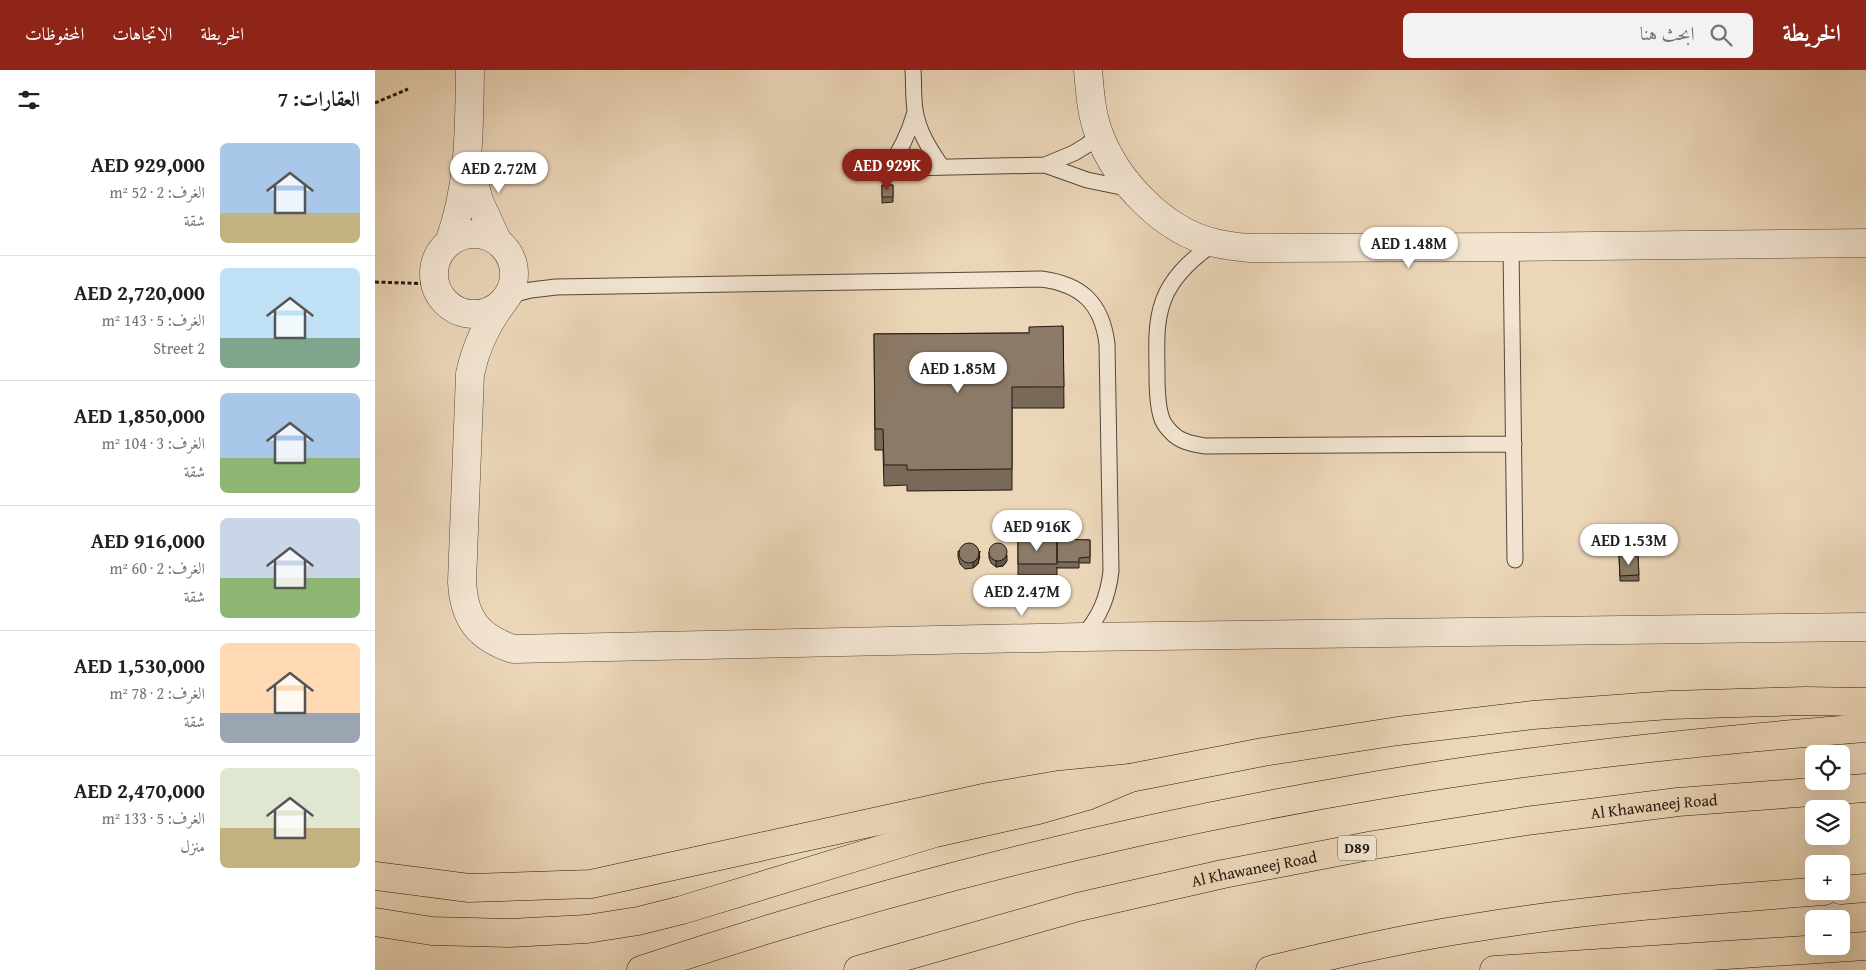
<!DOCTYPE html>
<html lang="ar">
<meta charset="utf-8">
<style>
:root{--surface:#fff;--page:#f2f2f2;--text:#202124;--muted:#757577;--line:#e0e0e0;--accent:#8f2418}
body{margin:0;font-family:"Gentium Book Plus",Amiri,serif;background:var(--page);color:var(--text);direction:rtl;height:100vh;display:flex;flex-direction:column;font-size:19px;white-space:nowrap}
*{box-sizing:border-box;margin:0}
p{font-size:16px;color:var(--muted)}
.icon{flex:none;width:28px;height:28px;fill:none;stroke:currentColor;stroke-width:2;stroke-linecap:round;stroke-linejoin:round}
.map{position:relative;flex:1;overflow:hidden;direction:ltr}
.drawer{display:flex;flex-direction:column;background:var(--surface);width:375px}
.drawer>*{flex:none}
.buttons{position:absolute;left:1430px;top:675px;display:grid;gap:10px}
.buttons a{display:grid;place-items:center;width:45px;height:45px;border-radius:8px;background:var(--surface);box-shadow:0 5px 20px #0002;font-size:25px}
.price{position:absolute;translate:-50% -42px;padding:0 11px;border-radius:18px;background:#fff;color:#222;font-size:16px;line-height:32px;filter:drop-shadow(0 1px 2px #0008)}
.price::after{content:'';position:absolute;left:50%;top:30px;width:15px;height:11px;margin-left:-8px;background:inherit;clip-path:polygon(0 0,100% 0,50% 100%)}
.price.selected{background:var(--accent);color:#fff}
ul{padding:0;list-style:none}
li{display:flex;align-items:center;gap:15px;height:125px;padding:0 15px}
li+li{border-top:1px solid var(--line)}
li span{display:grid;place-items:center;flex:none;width:140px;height:100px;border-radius:8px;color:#555}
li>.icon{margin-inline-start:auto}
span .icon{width:60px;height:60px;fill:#fffc;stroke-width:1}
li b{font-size:21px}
h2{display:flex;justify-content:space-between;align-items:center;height:60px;padding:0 15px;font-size:21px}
header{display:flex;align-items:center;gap:30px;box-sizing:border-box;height:70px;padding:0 25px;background:var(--accent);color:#fff}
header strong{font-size:24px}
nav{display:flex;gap:28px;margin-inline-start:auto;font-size:18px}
.search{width:350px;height:45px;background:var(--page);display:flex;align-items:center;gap:12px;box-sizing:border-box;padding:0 18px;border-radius:8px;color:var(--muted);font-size:19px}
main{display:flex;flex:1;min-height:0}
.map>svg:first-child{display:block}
</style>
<header>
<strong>الخريطة</strong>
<div class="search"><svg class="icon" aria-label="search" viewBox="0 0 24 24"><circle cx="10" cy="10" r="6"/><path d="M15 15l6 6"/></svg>ابحث هنا</div>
<nav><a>الخريطة</a><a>الاتجاهات</a><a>المحفوظات</a></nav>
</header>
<main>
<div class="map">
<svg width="1491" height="900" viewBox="0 0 1491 900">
<rect width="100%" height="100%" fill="#ebd6b8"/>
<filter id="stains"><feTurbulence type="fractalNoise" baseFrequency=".004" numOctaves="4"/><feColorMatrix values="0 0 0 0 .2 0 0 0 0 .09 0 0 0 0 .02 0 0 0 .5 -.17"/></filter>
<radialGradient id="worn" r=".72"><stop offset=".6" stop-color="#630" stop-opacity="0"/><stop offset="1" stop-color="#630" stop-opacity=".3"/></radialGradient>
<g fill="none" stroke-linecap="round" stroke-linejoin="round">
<g stroke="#54473a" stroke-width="17">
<path id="lane" d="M538,0C539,13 538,27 540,40C543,61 555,80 567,97
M670,95L712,110L756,119
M488,99L670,95L699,83L712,75L724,64
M512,99C526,81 534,63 540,42
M839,173C820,187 803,201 792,222C779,248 782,276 782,304C782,318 782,333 786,346C787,351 792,358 796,362C805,372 818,374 830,376L1139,374
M1136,177L1140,490
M132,226L156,220L181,217L666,209C706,214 727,233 732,274L736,501C733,527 725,547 707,567"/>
</g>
<g stroke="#54473a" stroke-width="29">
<path id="street" d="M713,0C715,22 716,43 724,64C742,112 790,162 840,173C852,176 863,177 875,178L1136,177L1491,173
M95,98L104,131L123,172
M59 204a40 40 0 1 1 80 0a40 40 0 1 1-80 0Z
M74,173C95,114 94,62 95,0
M129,231C111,254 101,276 95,304L87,512C89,549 103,567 138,579L707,567L1491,557"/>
</g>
<g stroke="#221710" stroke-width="29">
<path id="primary" d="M0,852L57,861L134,863L212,859L263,851L307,840L560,763L663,740L712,726L755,708L888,682L1023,661L1158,645L1295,635L1431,631L1491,632
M266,900C505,820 750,758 998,716C1161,688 1326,671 1491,658"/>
</g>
<g stroke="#221710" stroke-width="29">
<g id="highway">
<path d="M0,806L94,818L216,814L613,727L683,715L755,708"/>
<path d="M1466,820L1491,818"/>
<path id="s1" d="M483,900L703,837L848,804L999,775L1151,751L1303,732L1491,718"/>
<path d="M895,900C960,884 1025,869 1091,859C1209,839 1329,830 1449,821"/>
<path d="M1119,900L1491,876"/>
</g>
</g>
<path stroke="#221710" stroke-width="3" stroke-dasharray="4 2.5" stroke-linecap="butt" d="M0,33L33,19
M0,212L60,214"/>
<use href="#lane" stroke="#f2e4d1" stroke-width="15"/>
<use href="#street" stroke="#f2e4d1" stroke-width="28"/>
<use href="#primary" stroke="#ebd6b8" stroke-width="28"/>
<use href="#highway" stroke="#ebd6b8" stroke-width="28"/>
</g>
<path fill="#786959" stroke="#221710" d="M507,115H518V132L507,133Z
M688,256L689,338H637V420L532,421V415L509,416L508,380H500L499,264L654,263Z
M715,470V493H704V498H682V497V505H643V471Z
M583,481L605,486L603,494L598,498L590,499L585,494L583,487Z
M614,482L632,491L628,496L621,497L616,493L614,488Z
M1244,486H1263L1264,511H1245Z"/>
<path fill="#615548" stroke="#221710" d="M605,481L603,494L598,498V493Z
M632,485V491L628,496L621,497V491Z"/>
<path fill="#8b7a67" stroke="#221710" d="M507,115H518V127H507Z
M688,256L689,317H637V399L532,400V395H509L508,359H500L499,264L654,263V257Z
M682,469L715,470V487L704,488V492H682Z
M643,471H682V494H643Z
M584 483a10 10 0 1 1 20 0a10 10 0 1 1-20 0Z
M614 482a9 9 0 1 1 18 0a9 9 0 1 1-18 0Z
M1244,486H1263L1264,505L1245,506Z"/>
<g text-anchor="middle" stroke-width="5" stroke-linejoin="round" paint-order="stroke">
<rect fill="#f2e4d1" stroke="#60544a" stroke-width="1" x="963" y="765.5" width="38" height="25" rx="4"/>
<g font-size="15" font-weight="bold" fill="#221710">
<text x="982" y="783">D89</text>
</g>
<g font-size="16" fill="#221710" stroke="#f2e4d1">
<text dy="6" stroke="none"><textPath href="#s1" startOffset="814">Al Khawaneej Road</textPath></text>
<text dy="6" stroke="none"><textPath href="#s1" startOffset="409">Al Khawaneej Road</textPath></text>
</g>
</g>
<rect width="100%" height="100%" filter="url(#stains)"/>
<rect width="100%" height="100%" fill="url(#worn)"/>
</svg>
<div class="buttons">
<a><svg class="icon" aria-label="locate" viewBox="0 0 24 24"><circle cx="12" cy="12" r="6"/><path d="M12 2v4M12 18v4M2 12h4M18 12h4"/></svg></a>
<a><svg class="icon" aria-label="layers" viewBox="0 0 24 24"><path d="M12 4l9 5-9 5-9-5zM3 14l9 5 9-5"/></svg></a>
<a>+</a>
<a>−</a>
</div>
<b class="price selected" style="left:512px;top:121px">AED 929K</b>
<b class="price" style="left:124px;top:124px">AED 2.72M</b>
<b class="price" style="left:1034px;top:199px">AED 1.48M</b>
<b class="price" style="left:583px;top:324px">AED 1.85M</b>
<b class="price" style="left:662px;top:482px">AED 916K</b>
<b class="price" style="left:1254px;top:496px">AED 1.53M</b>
<b class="price" style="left:647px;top:547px">AED 2.47M</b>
</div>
<section class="drawer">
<h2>العقارات: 7<svg class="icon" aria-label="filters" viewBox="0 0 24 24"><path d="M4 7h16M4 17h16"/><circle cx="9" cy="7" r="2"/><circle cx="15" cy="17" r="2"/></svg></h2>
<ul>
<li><span style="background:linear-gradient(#a9c7e8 70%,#c2b280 0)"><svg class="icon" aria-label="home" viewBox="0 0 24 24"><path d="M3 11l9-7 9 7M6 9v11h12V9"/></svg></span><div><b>AED 929,000</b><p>الغرف: 2 · 52 m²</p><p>شقة</p></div></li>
<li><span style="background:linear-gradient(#bfe0f5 70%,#7fa58c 0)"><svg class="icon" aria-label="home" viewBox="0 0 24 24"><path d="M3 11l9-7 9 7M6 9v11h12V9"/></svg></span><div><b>AED 2,720,000</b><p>الغرف: 5 · 143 m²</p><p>2 Street</p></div></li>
<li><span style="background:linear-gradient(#a9c7e8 65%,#8fb573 0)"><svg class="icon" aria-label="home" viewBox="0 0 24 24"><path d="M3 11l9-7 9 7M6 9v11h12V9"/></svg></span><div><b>AED 1,850,000</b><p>الغرف: 3 · 104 m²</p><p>شقة</p></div></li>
<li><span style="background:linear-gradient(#c9d6e8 60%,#8fb573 0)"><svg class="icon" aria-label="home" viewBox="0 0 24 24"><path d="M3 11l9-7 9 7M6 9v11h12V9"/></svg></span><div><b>AED 916,000</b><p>الغرف: 2 · 60 m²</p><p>شقة</p></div></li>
<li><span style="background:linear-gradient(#ffd9b3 70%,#9aa5b1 0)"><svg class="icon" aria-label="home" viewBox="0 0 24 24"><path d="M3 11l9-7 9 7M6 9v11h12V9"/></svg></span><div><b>AED 1,530,000</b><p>الغرف: 2 · 78 m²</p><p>شقة</p></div></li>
<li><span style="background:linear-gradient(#dfe7d0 60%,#c2b280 0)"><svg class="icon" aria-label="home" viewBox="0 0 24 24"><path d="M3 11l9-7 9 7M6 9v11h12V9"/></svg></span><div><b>AED 2,470,000</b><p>الغرف: 5 · 133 m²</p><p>منزل</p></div></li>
</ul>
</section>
</main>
